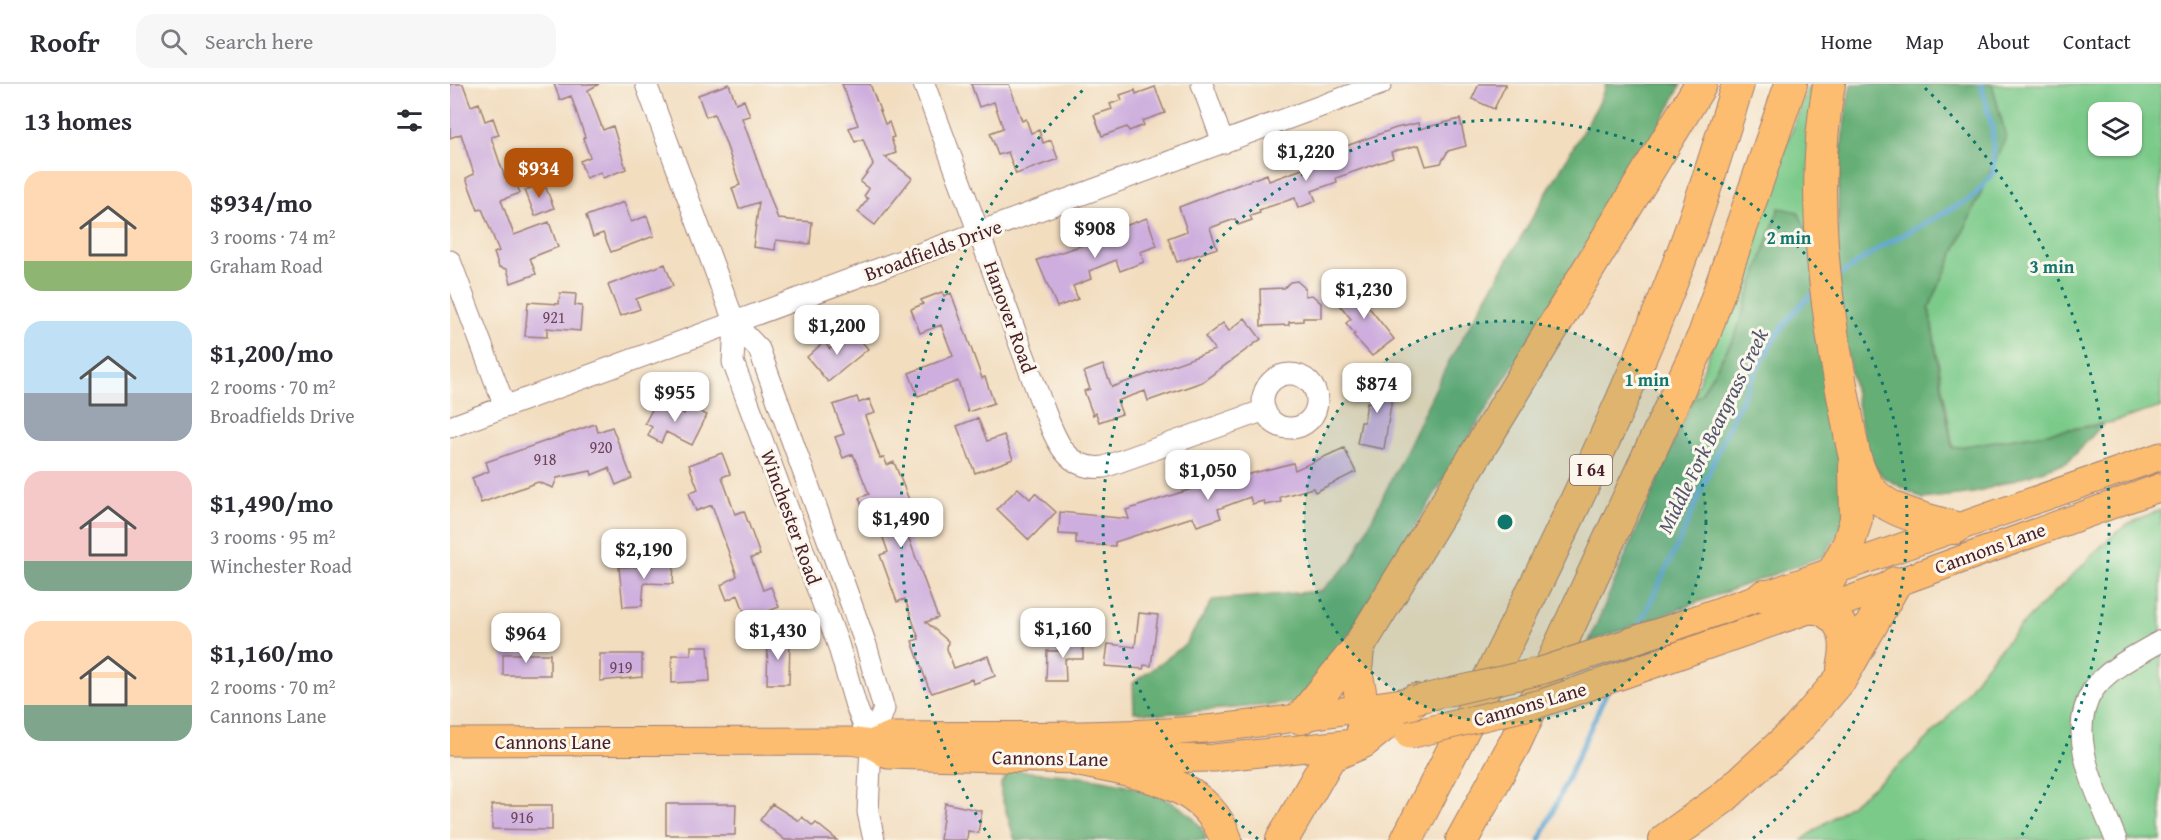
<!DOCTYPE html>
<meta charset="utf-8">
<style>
:root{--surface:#fff;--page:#f7f7f7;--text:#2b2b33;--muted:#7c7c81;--line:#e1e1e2;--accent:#b45309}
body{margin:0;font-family:"Gentium Book Plus",serif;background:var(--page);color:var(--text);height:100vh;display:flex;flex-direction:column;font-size:22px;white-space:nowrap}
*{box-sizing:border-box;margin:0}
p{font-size:20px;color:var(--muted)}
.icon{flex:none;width:33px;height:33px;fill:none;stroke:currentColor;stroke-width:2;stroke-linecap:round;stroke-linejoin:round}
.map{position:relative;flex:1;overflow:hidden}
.side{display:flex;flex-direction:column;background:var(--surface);width:450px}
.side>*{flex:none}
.fabs{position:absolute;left:1638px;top:18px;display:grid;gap:12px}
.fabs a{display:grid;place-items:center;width:54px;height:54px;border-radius:12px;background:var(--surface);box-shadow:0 2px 4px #0004;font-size:30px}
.price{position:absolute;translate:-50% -51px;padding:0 14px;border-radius:12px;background:#fff;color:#222;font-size:20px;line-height:39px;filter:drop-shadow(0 2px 3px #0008)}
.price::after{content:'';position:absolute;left:50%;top:36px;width:18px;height:14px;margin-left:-9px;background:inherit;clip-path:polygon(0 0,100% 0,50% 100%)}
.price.active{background:var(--accent);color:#fff}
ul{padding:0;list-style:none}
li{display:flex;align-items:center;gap:18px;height:150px;padding:0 24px}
li span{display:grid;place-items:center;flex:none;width:168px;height:120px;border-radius:18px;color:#555}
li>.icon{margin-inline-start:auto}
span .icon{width:72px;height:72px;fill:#fffc;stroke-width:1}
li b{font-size:26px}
h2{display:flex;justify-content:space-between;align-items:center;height:72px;padding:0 24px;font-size:26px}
header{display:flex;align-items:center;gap:36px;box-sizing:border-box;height:84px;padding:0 30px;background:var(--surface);border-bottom:2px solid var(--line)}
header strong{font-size:28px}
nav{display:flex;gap:33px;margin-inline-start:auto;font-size:21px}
.search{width:420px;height:54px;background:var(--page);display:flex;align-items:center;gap:15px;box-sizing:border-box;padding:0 21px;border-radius:18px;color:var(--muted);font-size:22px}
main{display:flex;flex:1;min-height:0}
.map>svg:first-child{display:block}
</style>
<header>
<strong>Roofr</strong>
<div class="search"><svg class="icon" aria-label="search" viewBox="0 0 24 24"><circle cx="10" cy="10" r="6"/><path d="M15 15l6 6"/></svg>Search here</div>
<nav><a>Home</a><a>Map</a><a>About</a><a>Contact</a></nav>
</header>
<main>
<section class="side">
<h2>13 homes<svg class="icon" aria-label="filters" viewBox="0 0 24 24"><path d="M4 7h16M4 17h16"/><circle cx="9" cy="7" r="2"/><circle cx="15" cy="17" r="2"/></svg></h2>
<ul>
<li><span style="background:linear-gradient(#ffd9b3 75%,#8fb573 0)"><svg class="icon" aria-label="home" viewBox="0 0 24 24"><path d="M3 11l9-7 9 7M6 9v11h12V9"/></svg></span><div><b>$934/mo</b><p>3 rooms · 74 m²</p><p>Graham Road</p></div></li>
<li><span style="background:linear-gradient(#bfe0f5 60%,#9aa5b1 0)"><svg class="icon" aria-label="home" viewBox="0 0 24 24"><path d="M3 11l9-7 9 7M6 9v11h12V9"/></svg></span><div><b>$1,200/mo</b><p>2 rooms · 70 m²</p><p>Broadfields Drive</p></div></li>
<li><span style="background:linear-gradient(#f6c9c9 75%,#7fa58c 0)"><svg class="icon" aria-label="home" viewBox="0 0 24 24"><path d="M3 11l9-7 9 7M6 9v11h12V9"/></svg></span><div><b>$1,490/mo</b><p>3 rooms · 95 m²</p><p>Winchester Road</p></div></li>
<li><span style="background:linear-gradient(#ffd9b3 70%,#7fa58c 0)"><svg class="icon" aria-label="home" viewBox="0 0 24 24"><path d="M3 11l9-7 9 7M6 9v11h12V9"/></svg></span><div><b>$1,160/mo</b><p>2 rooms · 70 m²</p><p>Cannons Lane</p></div></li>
</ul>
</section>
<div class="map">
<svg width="1711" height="756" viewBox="0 0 1711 756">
<rect width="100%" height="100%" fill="#fbf7ec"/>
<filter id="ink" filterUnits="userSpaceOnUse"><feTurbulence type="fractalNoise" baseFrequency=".0167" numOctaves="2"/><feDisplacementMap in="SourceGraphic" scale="12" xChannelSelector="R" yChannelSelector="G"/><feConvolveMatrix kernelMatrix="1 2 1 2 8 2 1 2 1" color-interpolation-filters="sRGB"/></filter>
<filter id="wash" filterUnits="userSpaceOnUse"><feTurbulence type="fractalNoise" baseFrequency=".008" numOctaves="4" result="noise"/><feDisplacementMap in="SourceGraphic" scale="24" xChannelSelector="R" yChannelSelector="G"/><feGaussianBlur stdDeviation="1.35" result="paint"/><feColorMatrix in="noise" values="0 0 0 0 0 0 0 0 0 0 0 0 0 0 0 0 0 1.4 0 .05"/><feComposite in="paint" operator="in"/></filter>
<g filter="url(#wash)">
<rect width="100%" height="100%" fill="#f2ddbf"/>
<path fill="#7cca8a" stroke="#63745a" stroke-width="1.5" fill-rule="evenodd" d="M1542,0H1711V323L1663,338L1503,364L1479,224L1556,53ZM1648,28H1682V62H1648Z
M1358,3L1366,4L1361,155L1329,124L1285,252L1251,310L1242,316Z
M1711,426V549L1627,621L1661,756H1352C1401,721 1451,684 1492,640C1509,621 1522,598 1539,578C1567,543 1599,514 1631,483C1661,452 1668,441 1711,426Z
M1711,567V756H1671C1658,719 1619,645 1650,610C1666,591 1690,580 1711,567Z"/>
<path fill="#65ae76" stroke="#586650" stroke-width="1.5" d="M1156,0H1231L1218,27L876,588L845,619L711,630L684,628L683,599L735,561L763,516L871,507L901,478L998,279L1149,19Z
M1401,0H1542L1556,53L1479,224L1502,364L1653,340L1618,378L1524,409L1473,415L1433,393L1418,375C1409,325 1396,275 1391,225C1384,156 1387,67 1401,0Z
M1329,124L1348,128L1361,155L1398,412L1391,446L1374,472L1139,558L1242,316L1251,310L1285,252Z
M562,686C616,692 735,694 757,756H565L551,711V699Z"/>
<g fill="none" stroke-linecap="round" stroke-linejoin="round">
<path stroke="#5ca5d3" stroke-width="5" d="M1384,195L1434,161L1522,114L1544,88L1542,42L1531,0
M1187,546C1204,510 1222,474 1238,438C1264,378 1314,242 1367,207
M1090,756L1158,605"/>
</g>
<g id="blocks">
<path fill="#ceaede" d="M0,0H13L21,22L29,19L35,37L43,34L49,51L41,53L55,94L63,91L70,109L51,116L64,151L99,138L108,163L80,174L86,190L61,199L57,185L49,183L44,169L49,167L32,125L28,126L16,94L24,90L11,50L0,54Z
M104,0H149L138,6L153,46L163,42L176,85L153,94L151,88L136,94L130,77L140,73L133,54L135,53L121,12L110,16Z
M279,0L286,19L294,16L300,32L292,34L328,135L362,138L360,160L326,156L325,166L303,163L309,118L289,125L282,104L290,101L275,57L264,30L256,33L248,11Z
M392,0H420L435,40L439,38L444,53L441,54L446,69L435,73L462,94L425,141L408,128L418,115L414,112L419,105L410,98L423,81L413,55L405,58L399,44L408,41Z
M521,0H559L572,37L576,35L581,49L589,46L593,59L601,56L608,75L566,90L558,68L548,71L540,49L553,44L544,18L529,23Z
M1029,0H1056L1044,25L1022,15Z
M705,3L715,29L692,37L694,41L679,47L677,43L652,52L644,31L662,25L660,20L672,16L670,11L685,6L686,10Z
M1010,35L1016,62L998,67L991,79L976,82L969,61L941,68L943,74L886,94L887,98L862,107L866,117L848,124L845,114L809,126L810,129L800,132L802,136L788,141L785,135L760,144L767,164L727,178L718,154L737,147L729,123L817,90L819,97L858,83L855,77L946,44L968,39L969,45Z
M94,99L104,124L85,132L75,106Z
M174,118L181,138L197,132L204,152L161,168L153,149L143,153L136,132Z
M697,134L707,162L690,168L694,178L670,187L666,176L639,187L641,195L623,202L628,215L607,223L587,176L670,149L669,144Z
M215,180L223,202L186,215L190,225L170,232L158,201Z
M847,197L855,204V212L862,211L871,219V234H853V237L839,238V241L811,242L810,205L834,204L840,198Z
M894,202L928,214L918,222L944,255L922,272L903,251L905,250L896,239L901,235L882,211L891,210Z
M492,208L494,212L501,209L532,294L535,293L544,319L518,328L508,297L468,312L459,289L503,272L491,241L470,249L461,225L473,220L471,216Z
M110,209L126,210L125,221L132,222L130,247L97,244V253L75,252L78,218L109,220Z
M795,234L811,255L752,298L698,317L695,307L667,317L672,330L649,338L646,329L643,331L634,307L640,305L634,288L653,281L662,303L765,266L755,253L773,239L779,247Z
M402,246L418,265L378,298L357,273L374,258L380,265Z
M924,292L945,295L934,365L907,360L911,338H914L917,318L920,319Z
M407,313L409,319L419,315L425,329L415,332L430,374L434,373L437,381L444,378L459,416L447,422L488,534L476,538L498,557L497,565L504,584L538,572L545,592L523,600L522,595L482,609L478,602L462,557L469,555L455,515L447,518L430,471L438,468L425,431L417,434L409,414L419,410L403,370L393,374L385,353L394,350L383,321Z
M207,316L234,330L238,322L257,331L242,361L216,348L211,359L198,352L202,343L195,339Z
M528,334L537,357L554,351L563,375L525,389L507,342Z
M145,340L148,348L162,343L182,394L166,401L159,384L142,391L141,387L107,394L103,404L88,398L31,419L22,394L39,387L36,378Z
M894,364L906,388L865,408L863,404L830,413L831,418L815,421L814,417L802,420L800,413L768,425L771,434L747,442L743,433L665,458V462L626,460V451L609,450L610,428L679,435L676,426L779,393L780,395L843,379L845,386Z
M272,369L280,390L272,393L285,430L294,427L310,471L301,474L313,506L321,503L329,523L297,535L288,511L277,516L271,501L287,492L262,421L246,427L239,409L248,405L239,381Z
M568,404L580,415L585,409L606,428L579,456L547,425Z
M202,475L224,476L223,500L194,499L192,522L173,523L169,483L202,482Z
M689,529L708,531L701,582L694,581L693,585L655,582L658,560L685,563Z
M318,554H340L339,600H317Z
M612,554H633V575H615L616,597H596L597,567H612Z
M241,562H258L260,597L222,599V571H241Z
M53,570H100V591H53Z
M150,570H192V593L150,597Z
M495,719L532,727L528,749L518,747L517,756H490Z
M216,720H286L285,751H216Z
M322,720L349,737L352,733L363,742L366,739L387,756H335L310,736Z
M42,721H102V746L42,745Z"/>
</g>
</g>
<g filter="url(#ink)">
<use href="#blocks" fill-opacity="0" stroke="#9e7e75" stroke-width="1.5"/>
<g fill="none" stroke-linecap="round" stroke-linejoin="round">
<g stroke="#9e7e75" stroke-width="23">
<path id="minor" d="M196,0L285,240L283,278L388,560L406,622L421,660
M474,0L590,315C603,347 612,388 654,383L815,326
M752,0L773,59
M0,177L55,323
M285,240L309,265L416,561L434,625L421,660L418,728L424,756
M813 317a27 27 0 1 1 54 0a27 27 0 1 1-54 0Z
M0,343L931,0
M1666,756C1649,711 1614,652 1643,606C1658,584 1689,570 1711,557"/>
</g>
<g stroke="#9e7e75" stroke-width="29">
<path id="major" d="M1221,544L1711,372
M1207,579L1364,524L1391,519L1711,403
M0,658L399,657L421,660L438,671L627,676L764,674L903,659
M421,660L440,652C533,650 625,654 717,648C801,643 883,628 965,616"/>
</g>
<g stroke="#9e7e75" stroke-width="34">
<path id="highway" d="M1379,0C1360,106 1374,213 1394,317C1400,345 1402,381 1419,404C1437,429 1478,435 1505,444
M1314,512C1360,517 1408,525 1393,584
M1364,524L1399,459L1406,435L1405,382
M908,564L906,586L913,624V658
M851,634L908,564L1251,0
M627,676C681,688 756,694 776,756
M832,756L880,672L913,658L965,616
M957,756C1050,574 1144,392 1220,202C1246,136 1267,68 1288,0
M1012,756L1065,659L1254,251L1341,0
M1215,756L1273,714L1347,646L1390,596L1445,499"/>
</g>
<use href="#minor" stroke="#fff" stroke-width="21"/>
<use href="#major" stroke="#fcbd6f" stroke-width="27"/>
<use href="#highway" stroke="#fcbd6f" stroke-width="32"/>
<g stroke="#9e7e75" stroke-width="29" stroke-linecap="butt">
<path id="major-bridge" d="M965,616L1094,586L1221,544
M959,651L1092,619L1207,579"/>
</g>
<use href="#major-bridge" stroke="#fcbd6f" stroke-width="27"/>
</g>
</g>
<circle cx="1055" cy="438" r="201" fill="#0f766e" fill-opacity=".12"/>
<g fill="none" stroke="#0f766e" stroke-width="3" stroke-dasharray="3 6">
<circle cx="1055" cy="438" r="201"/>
<path d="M808 755A402 402 0 1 1 1302 755"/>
<path d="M540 754A604 604 0 0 1 635 4M1475 4A604 604 0 0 1 1570 754"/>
</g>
<g text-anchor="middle" stroke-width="6" stroke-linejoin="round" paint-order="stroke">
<g font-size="16" fill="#6b4358">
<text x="104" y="239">921</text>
<text x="151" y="369">920</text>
<text x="95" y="381">918</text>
<text x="171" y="589">919</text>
<text x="72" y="739">916</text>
</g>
<rect fill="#fbf7ec" stroke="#7f6065" stroke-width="1.5" x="1120" y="371" width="42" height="30" rx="4.5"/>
<g font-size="18" font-weight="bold" fill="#4a1f2b">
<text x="1141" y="392">I 64</text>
</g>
<g font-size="20" fill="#4a1f2b" stroke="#fbf7ec">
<text transform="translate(483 166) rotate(-20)" y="7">Broadfields Drive</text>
<text transform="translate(560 233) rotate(70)" y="7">Hanover Road</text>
<text transform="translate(341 433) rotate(70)" y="7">Winchester Road</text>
<text transform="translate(1540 464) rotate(-20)" y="7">Cannons Lane</text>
<text transform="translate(1080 620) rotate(-16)" y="7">Cannons Lane</text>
<text x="103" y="665">Cannons Lane</text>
<text transform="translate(600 674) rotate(1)" y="7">Cannons Lane</text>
</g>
<g font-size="21" font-style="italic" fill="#51556e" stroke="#fbf7ec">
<text transform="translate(1263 347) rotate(-64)" y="7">Middle Fork Beargrass Creek</text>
</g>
</g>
<circle cx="1055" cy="438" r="9" fill="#0f766e" stroke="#fbf7ec" stroke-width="3"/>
<g font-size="18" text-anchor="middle" font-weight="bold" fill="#0f766e" stroke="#fbf7ec" stroke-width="6" stroke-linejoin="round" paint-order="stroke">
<text x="1339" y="160">2 min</text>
<text x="1602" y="189">3 min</text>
<text x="1197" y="302">1 min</text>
</g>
</svg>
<div class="fabs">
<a><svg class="icon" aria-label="layers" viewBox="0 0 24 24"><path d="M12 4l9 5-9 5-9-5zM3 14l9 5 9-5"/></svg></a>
</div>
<b class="price" style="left:856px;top:98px">$1,220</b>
<b class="price active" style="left:89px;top:115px">$934</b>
<b class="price" style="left:645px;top:175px">$908</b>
<b class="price" style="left:914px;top:236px">$1,230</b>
<b class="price" style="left:387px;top:272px">$1,200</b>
<b class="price" style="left:927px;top:330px">$874</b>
<b class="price" style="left:225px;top:339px">$955</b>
<b class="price" style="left:758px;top:417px">$1,050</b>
<b class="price" style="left:451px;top:465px">$1,490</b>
<b class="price" style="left:194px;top:496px">$2,190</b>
<b class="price" style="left:613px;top:575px">$1,160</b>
<b class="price" style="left:328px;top:577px">$1,430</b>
<b class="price" style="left:76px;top:580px">$964</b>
</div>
</main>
